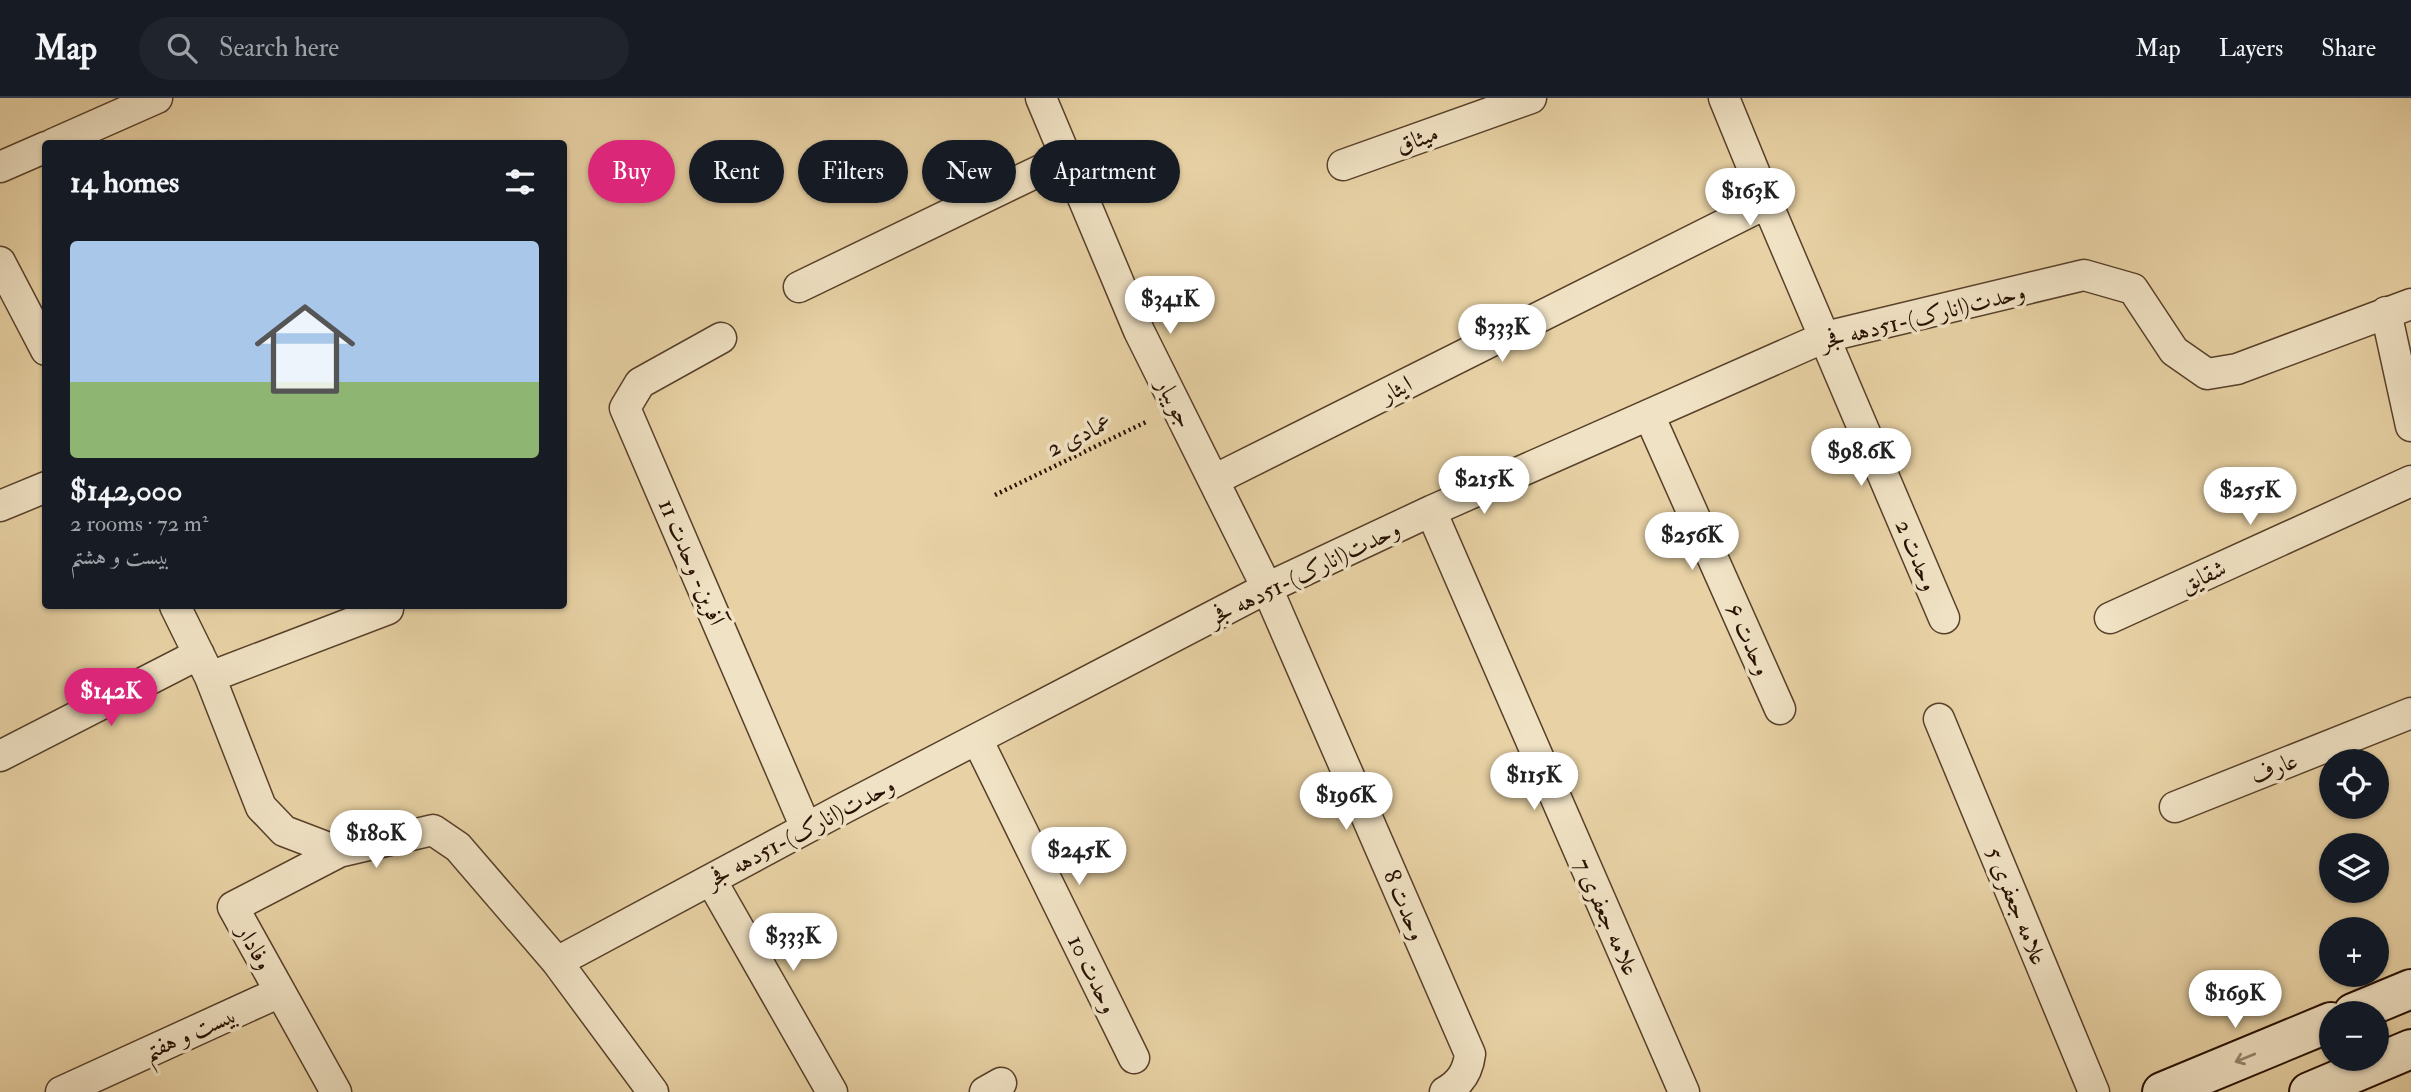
<!DOCTYPE html>
<meta charset="utf-8">
<style>
:root{--surface:#171b24;--page:#20242c;--text:#f1f3f6;--muted:#9ea1a6;--line:#363941;--accent:#db2777}
body{margin:0;font-family:"IM FELL Double Pica",Amiri,serif;background:var(--page);color:var(--text);height:100vh;display:flex;flex-direction:column;font-size:26px;white-space:nowrap}
*{box-sizing:border-box;margin:0}
p{font-size:23px;color:var(--muted)}
.icon{flex:none;width:38px;height:38px;fill:none;stroke:currentColor;stroke-width:2;stroke-linecap:round;stroke-linejoin:round}
.map{position:relative;flex:1;overflow:hidden}
.panel{position:absolute;left:42px;top:42px;width:525px;height:469px;display:flex;flex-direction:column;background:var(--surface);border-radius:7px;box-shadow:0 2px 5px #0004}
.panel>*{flex:none}
.guide{position:absolute;left:588px;top:42px;width:665px;height:63px;display:flex;gap:14px}
.buttons{position:absolute;left:2319px;top:651px;display:grid;gap:14px}
.buttons a{display:grid;place-items:center;width:70px;height:70px;border-radius:50%;background:var(--surface);box-shadow:0 2px 5px #0004;font-size:35px}
.price{position:absolute;translate:-50% -60px;padding:0 16px;border-radius:24px;background:#fff;color:#222;font-size:23px;line-height:46px;filter:drop-shadow(0 2px 4px #0008)}
.price::after{content:'';position:absolute;left:50%;top:42px;width:21px;height:16px;margin-left:-10px;background:inherit;clip-path:polygon(0 0,100% 0,50% 100%)}
.price.selected{background:var(--accent);color:#fff}
ul{padding:0;list-style:none}
li{display:grid;align-content:center;gap:14px;height:371px;padding:0 28px}
li span{display:grid;place-items:center;height:217px;border-radius:7px;color:#555}
li>.icon{margin-inline-start:auto}
span .icon{width:126px;height:126px;fill:#fffc;stroke-width:1}
li b{font-size:30px}
h2{display:flex;justify-content:space-between;align-items:center;height:84px;padding:0 28px;font-size:30px}
.tag{padding:0 24px;border-radius:32px;background:var(--surface);box-shadow:0 2px 5px #0004;font-size:24px;line-height:63px}
.tag.selected{background:var(--accent);color:#fff}
header{display:flex;align-items:center;gap:42px;box-sizing:border-box;height:98px;padding:0 35px;background:var(--surface);border-bottom:2px solid var(--line)}
header strong{font-size:33px}
nav{display:flex;gap:38px;margin-inline-start:auto;font-size:24px}
.search{width:490px;height:63px;background:var(--page);display:flex;align-items:center;gap:18px;box-sizing:border-box;padding:0 24px;border-radius:38px;color:var(--muted);font-size:26px}
.map>svg:first-child{display:block}
</style>
<header>
<strong>Map</strong>
<div class="search"><svg class="icon" aria-label="search" viewBox="0 0 24 24"><circle cx="10" cy="10" r="6"/><path d="M15 15l6 6"/></svg>Search here</div>
<nav><a>Map</a><a>Layers</a><a>Share</a></nav>
</header>
<div class="map">
<svg width="2411" height="994" viewBox="0 0 2411 994">
<rect width="100%" height="100%" fill="#e8d2a5"/>
<filter id="stains"><feTurbulence type="fractalNoise" baseFrequency=".00286" numOctaves="4"/><feColorMatrix values="0 0 0 0 .2 0 0 0 0 .09 0 0 0 0 .02 0 0 0 .5 -.17"/></filter>
<radialGradient id="worn" r=".72"><stop offset=".6" stop-color="#630" stop-opacity="0"/><stop offset="1" stop-color="#630" stop-opacity=".3"/></radialGradient>
<g fill="none" stroke-linecap="round" stroke-linejoin="round">
<g stroke="#57402a" stroke-width="33">
<path id="street" d="M1041,0L1139,233L1267,490L1470,956C1468,973 1461,985 1445,994
M1724,0L1767,105L1944,520
M53,46L157,0
M1343,67L1531,0
M0,69L46,49
M0,164L46,252
M799,189L1066,60
M2386,214L2411,328
M721,240L640,285L625,310L806,730
M1649,317L1780,611
M1214,382L1767,105
M0,408L46,389
M1431,413L1684,994
M175,508L210,579L261,709L284,733L339,754L433,732L458,749L557,864L653,994
M2110,520L2411,383
M210,579L388,511
M1939,621L2094,994
M977,641L1134,960
M0,658L199,556
M2175,709L2411,615
M711,782L832,994
M557,864L844,710L1267,490L1431,413L1825,239L2084,177L2133,191L2174,253L2207,276L2237,271L2411,206
M61,994L280,894
M336,994L233,809L339,754
M985,994L1001,985"/>
</g>
<g stroke="#271001" stroke-width="42">
<path id="secondary" d="M2353,915L2411,891
M2162,994L2331,924
M2309,994L2411,951"/>
</g>
<path stroke="#271001" stroke-width="4.5" stroke-dasharray="2 3.5" stroke-linecap="butt" d="M995,397L1148,323"/>
<use href="#street" stroke="#f0e2c4" stroke-width="30"/>
<use href="#secondary" stroke="#f0e2c4" stroke-width="38"/>
</g>
<defs><path id="oneway-shaft" d="M-6 0H5M1.5-3L5.5 0L1.5 3" fill="none" stroke-width="1.6" stroke-linecap="round" stroke-linejoin="round" transform="scale(1.75)"/></defs>
<use stroke="#96846c" href="#oneway-shaft" transform="translate(2245 960) rotate(158)"/>
<g text-anchor="middle" stroke-width="7" stroke-linejoin="round" paint-order="stroke">
<g font-size="24" fill="#271001" stroke="#f0e2c4">
<text transform="translate(1417 41) rotate(-20)" y="8">میثاق</text>
<text transform="translate(1923 218) rotate(-14)" y="8">وحدت(انارک)-51دهه فجر</text>
<text transform="translate(1396 291) rotate(-27)" y="8">ایثار</text>
<text transform="translate(1175 305) rotate(63)" y="8">جویبار</text>
<text transform="translate(1079 337) rotate(-26)" y="8">عمادی 2</text>
<text transform="translate(1917 457) rotate(67)" y="8">وحدت 2</text>
<text transform="translate(692 464) rotate(67)" y="8">آفرین- وحدت 11</text>
<text transform="translate(1304 475) rotate(-26)" y="8">وحدت(انارک)-51دهه فجر</text>
<text transform="translate(2203 478) rotate(-24)" y="8">شقایق</text>
<text transform="translate(1749 541) rotate(66)" y="8">وحدت ۶</text>
<text transform="translate(2274 670) rotate(-22)" y="8">عارف</text>
<text transform="translate(800 734) rotate(-28)" y="8">وحدت(انارک)-51دهه فجر</text>
<text transform="translate(1405 807) rotate(67)" y="8">وحدت 8</text>
<text transform="translate(2017 808) rotate(68)" y="8">علامه جعفری 5</text>
<text transform="translate(1607 819) rotate(66)" y="8">علامه جعفری 7</text>
<text transform="translate(255 849) rotate(61)" y="8">وفادار</text>
<text transform="translate(1093 876) rotate(64)" y="8">وحدت 10</text>
<text transform="translate(190 935) rotate(-24)" y="8">بیست و هفتم</text>
</g>
</g>
<rect width="100%" height="100%" filter="url(#stains)"/>
<rect width="100%" height="100%" fill="url(#worn)"/>
</svg>
<div class="buttons">
<a><svg class="icon" aria-label="locate" viewBox="0 0 24 24"><circle cx="12" cy="12" r="6"/><path d="M12 2v4M12 18v4M2 12h4M18 12h4"/></svg></a>
<a><svg class="icon" aria-label="layers" viewBox="0 0 24 24"><path d="M12 4l9 5-9 5-9-5zM3 14l9 5 9-5"/></svg></a>
<a>+</a>
<a>−</a>
</div>
<b class="price" style="left:1750px;top:130px">$163K</b>
<b class="price" style="left:1170px;top:238px">$341K</b>
<b class="price" style="left:1502px;top:266px">$333K</b>
<b class="price" style="left:1861px;top:390px">$98.6K</b>
<b class="price" style="left:1484px;top:418px">$215K</b>
<b class="price" style="left:2250px;top:429px">$255K</b>
<b class="price" style="left:1692px;top:474px">$256K</b>
<b class="price selected" style="left:111px;top:630px">$142K</b>
<b class="price" style="left:1534px;top:714px">$115K</b>
<b class="price" style="left:1346px;top:734px">$196K</b>
<b class="price" style="left:376px;top:772px">$180K</b>
<b class="price" style="left:1079px;top:789px">$245K</b>
<b class="price" style="left:793px;top:875px">$333K</b>
<b class="price" style="left:2235px;top:932px">$169K</b>
<div class="guide">
<a class="tag selected">Buy</a>
<a class="tag">Rent</a>
<a class="tag">Filters</a>
<a class="tag">New</a>
<a class="tag">Apartment</a>
</div>
<section class="panel">
<h2>14 homes<svg class="icon" aria-label="filters" viewBox="0 0 24 24"><path d="M4 7h16M4 17h16"/><circle cx="9" cy="7" r="2"/><circle cx="15" cy="17" r="2"/></svg></h2>
<ul>
<li><span style="background:linear-gradient(#a9c7e8 65%,#8fb573 0)"><svg class="icon" aria-label="home" viewBox="0 0 24 24"><path d="M3 11l9-7 9 7M6 9v11h12V9"/></svg></span><div><b>$142,000</b><p>2 rooms · 72 m²</p><p>بیست و هشتم</p></div></li>
</ul>
</section>
</div>
